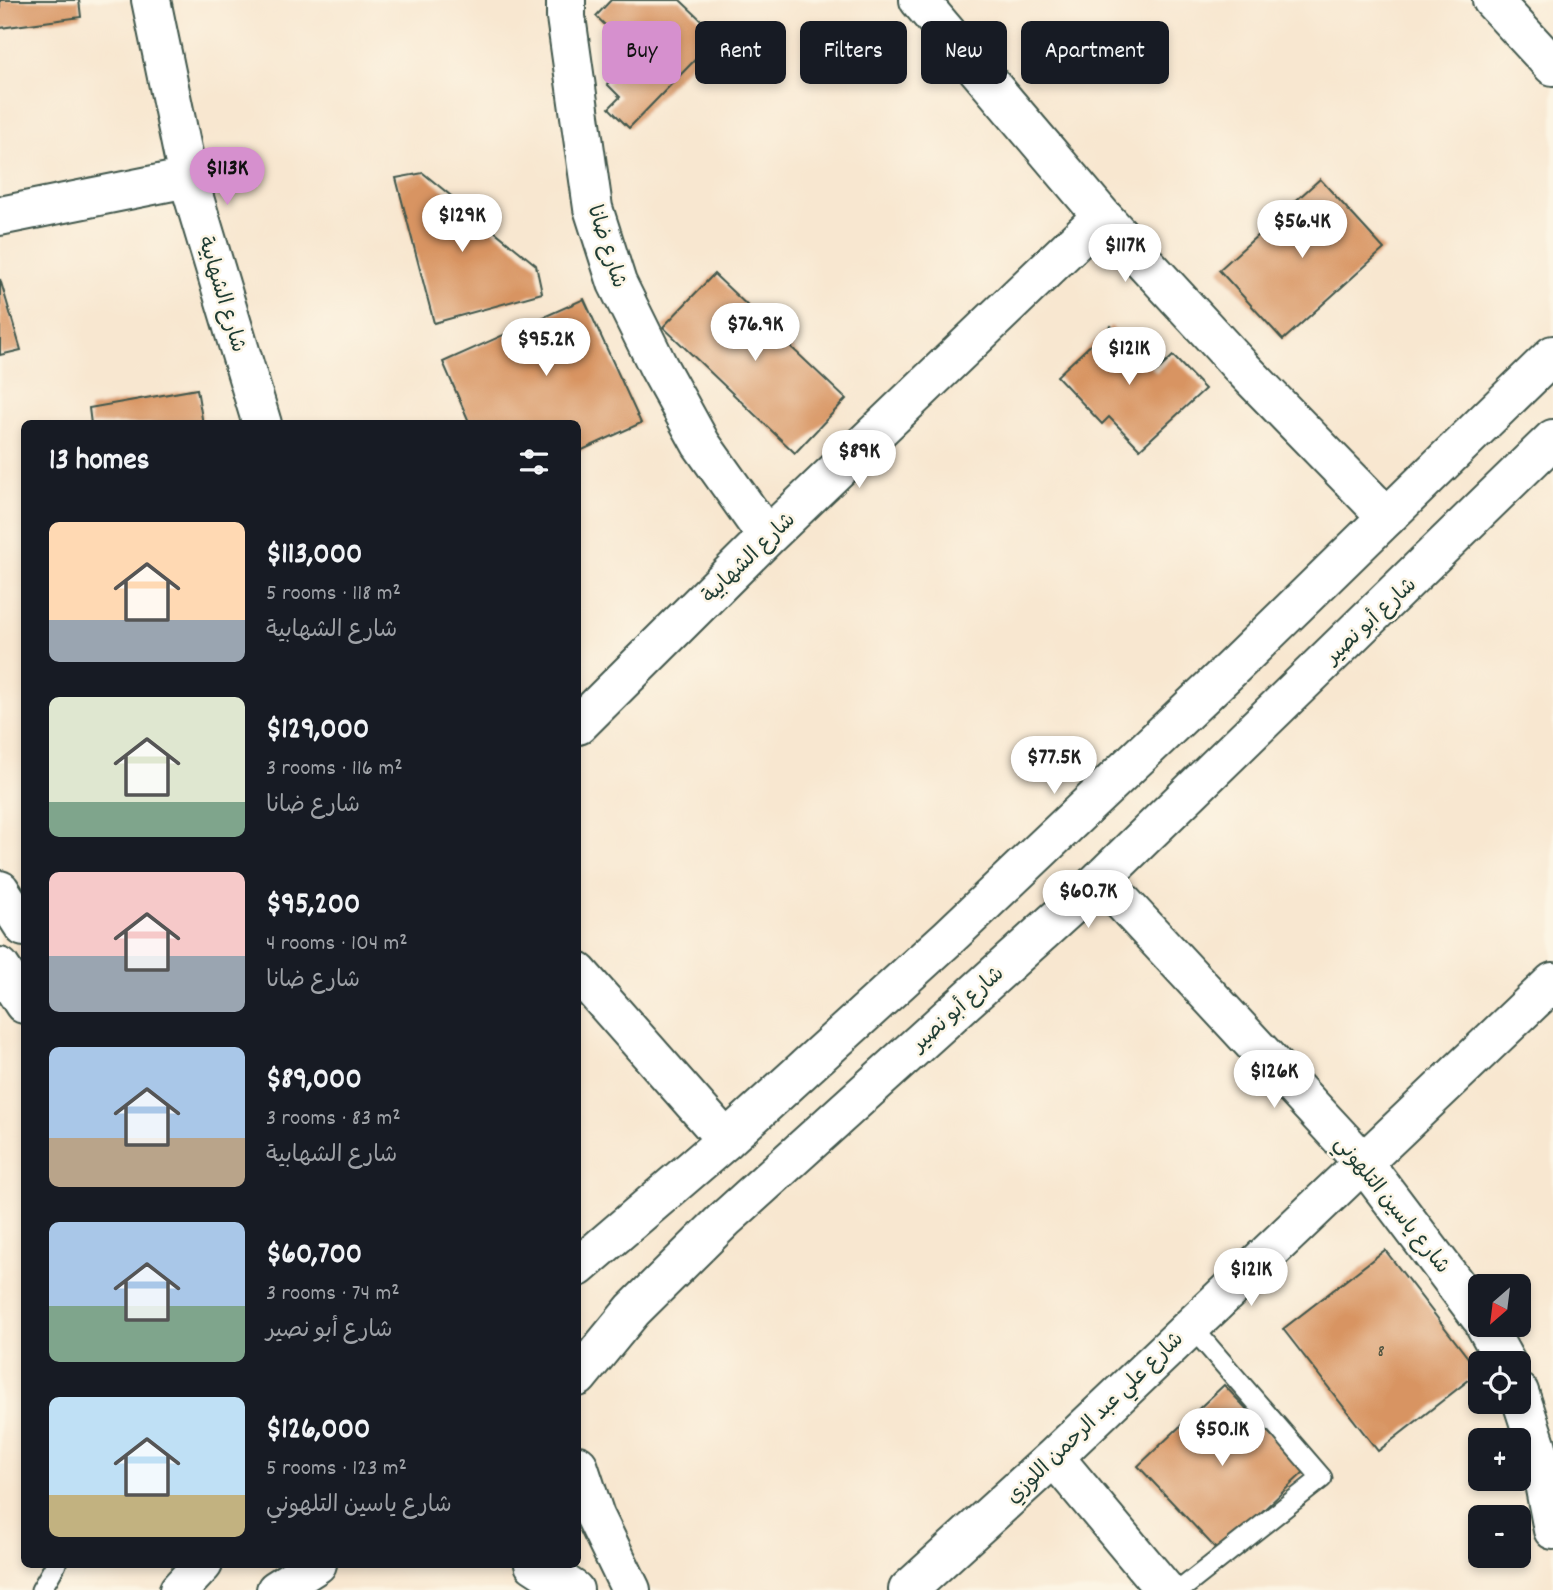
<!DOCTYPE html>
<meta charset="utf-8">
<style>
:root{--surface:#171b24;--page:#20242c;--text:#f1f3f6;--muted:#9ea1a6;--accent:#d690ce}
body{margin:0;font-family:Dekko,"Playpen Sans Arabic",sans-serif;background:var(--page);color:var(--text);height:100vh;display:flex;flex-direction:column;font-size:26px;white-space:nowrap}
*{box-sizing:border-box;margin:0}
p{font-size:23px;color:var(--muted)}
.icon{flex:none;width:38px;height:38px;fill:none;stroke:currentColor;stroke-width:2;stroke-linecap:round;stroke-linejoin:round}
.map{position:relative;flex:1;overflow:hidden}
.details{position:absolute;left:21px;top:420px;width:560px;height:1148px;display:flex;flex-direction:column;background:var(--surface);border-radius:10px;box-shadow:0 4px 10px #0003}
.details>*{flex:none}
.hud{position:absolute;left:602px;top:21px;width:665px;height:63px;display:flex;gap:14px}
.needle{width:46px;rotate:208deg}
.tools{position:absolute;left:1468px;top:1274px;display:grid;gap:14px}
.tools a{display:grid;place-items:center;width:63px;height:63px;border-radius:10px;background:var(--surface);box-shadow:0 4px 10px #0003;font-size:35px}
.price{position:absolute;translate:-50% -60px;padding:0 16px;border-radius:24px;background:#fff;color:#222;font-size:23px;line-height:46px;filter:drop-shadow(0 2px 4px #0008)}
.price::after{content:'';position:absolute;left:50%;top:42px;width:21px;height:16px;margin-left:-10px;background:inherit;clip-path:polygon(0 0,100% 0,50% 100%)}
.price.selected{background:var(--accent);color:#111}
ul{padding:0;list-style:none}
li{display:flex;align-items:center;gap:21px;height:175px;padding:0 28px}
li span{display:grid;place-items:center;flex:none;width:196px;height:140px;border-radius:10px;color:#555}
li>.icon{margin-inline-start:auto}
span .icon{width:84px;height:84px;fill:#fffc;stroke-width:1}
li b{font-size:30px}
h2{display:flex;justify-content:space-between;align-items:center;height:84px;padding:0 28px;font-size:30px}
.chip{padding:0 24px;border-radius:10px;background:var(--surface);box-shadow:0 4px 10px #0003;font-size:24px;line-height:63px}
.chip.selected{background:var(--accent);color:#111}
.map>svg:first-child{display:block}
</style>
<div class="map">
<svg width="1553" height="1590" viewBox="0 0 1553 1590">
<rect width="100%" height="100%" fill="#fcf5e5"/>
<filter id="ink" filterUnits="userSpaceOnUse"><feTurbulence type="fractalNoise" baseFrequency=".0143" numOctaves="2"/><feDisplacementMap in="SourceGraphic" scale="14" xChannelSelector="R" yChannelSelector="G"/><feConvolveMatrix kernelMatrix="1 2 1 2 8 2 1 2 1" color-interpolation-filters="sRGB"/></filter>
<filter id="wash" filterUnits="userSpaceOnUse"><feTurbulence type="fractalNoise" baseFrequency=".00686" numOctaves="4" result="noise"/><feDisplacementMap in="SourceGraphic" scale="28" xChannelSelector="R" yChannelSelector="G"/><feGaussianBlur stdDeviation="1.57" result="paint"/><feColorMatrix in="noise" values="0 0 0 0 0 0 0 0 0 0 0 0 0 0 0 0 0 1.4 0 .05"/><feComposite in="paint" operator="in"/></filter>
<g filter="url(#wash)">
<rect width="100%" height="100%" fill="#f8e7d0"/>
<g id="blocks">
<path fill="#d89462" d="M0,0H79L81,17L0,28Z
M611,0H680L718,36L629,128L609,108L620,97L607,84L618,72L608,62L616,54L605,43L614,34L596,16Z
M423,173L536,265L542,293L434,323L396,178Z
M1320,179L1384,249L1283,340L1219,270Z
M714,274L846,399L795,453L663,327Z
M0,279L21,350L0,355Z
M584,299L641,423L578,452V424H470L443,362Z
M1111,326L1156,372L1173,356L1205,389L1140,449L1109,417L1102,424L1057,376Z
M197,389L203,424H91L89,408Z
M1385,1250L1479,1372L1378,1451L1283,1329Z
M1224,1385L1305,1471L1219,1552L1138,1466Z"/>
</g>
</g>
<g filter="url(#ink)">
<use href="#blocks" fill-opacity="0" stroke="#40564b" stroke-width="2"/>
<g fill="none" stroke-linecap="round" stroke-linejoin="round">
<g stroke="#40564b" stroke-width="23">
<path id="lane" d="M41,1590L56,1564
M1180,1590L1322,1478L1190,1325"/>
</g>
<g stroke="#40564b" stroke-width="42">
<path id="street" d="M151,0L188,178L262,424
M566,0V17L593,208L617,283L658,366L701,444L767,537
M919,0L1102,216L1243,369L1387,517
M1492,0L1553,66
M0,216L188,178
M578,725L767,537L1102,216
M1101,879L1363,1162L1480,1317
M578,972L726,1140
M1485,1325L1506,1363
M1519,1392L1537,1447L1553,1530
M1054,1457L1165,1590
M908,1590L1054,1457L1553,982"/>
</g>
<g stroke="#40564b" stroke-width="42">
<path id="secondary" d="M0,890L24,927
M0,967L24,1004
M578,1267L726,1140L949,937L1231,669L1553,355
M578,1377L633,1310L724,1220L1101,879L1553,439
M578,1465L595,1516L631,1590
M534,1564L574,1590
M179,1590L203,1564
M276,1590L317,1564"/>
</g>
<use href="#lane" stroke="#fff" stroke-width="19"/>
<use href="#street" stroke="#fff" stroke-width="38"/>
<use href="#secondary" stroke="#fff" stroke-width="38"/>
</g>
</g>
<g text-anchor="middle" stroke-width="5" stroke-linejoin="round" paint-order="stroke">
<g font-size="18" fill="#4d5340">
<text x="1381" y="1356">8</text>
</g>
<g font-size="21" fill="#1f3d34" stroke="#fcf5e5">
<text transform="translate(608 246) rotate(72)" y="7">شارع ضانا</text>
<text transform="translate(223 294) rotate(73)" y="7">شارع الشهابية</text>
<text transform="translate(748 557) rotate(-44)" y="7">شارع الشهابية</text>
<text transform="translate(1370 620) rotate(-43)" y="7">شارع أبو نصير</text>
<text transform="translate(957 1008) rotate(-42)" y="7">شارع أبو نصير</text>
<text transform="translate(1393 1204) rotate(51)" y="7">شارع ياسين التلهوني</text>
<text transform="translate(1094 1417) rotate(-44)" y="7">شارع علي عبد الرحمن اللوزي</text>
</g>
</g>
</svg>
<div class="tools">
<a><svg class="needle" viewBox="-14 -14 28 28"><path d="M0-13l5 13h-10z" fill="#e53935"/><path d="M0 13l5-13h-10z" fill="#9ea1a6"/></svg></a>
<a><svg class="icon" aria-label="locate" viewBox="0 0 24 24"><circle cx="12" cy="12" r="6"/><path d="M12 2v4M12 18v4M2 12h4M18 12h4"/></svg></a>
<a>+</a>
<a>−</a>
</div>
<b class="price selected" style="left:227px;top:207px">$113K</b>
<b class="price" style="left:462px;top:254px">$129K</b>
<b class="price" style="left:1302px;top:260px">$56.4K</b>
<b class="price" style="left:1125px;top:284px">$117K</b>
<b class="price" style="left:755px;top:363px">$76.9K</b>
<b class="price" style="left:546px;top:378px">$95.2K</b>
<b class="price" style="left:1129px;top:387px">$121K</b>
<b class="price" style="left:859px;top:490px">$89K</b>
<b class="price" style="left:1054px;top:796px">$77.5K</b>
<b class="price" style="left:1088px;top:930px">$60.7K</b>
<b class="price" style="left:1274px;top:1110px">$126K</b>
<b class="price" style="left:1251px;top:1308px">$121K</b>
<b class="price" style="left:1222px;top:1468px">$50.1K</b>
<div class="hud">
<a class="chip selected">Buy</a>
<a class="chip">Rent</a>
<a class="chip">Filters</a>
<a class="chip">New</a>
<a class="chip">Apartment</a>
</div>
<section class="details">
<h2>13 homes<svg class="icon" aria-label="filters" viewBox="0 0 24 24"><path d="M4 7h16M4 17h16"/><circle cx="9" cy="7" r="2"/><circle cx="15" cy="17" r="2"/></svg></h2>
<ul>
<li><span style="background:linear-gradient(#ffd9b3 70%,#9aa5b1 0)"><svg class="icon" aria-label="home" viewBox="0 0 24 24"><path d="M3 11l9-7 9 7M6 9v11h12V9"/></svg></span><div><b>$113,000</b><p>5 rooms · 118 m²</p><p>شارع الشهابية</p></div></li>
<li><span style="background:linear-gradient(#dfe7d0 75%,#7fa58c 0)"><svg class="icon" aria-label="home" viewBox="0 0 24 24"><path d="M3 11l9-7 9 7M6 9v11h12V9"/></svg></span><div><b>$129,000</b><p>3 rooms · 116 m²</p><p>شارع ضانا</p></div></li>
<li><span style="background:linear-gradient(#f6c9c9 60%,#9aa5b1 0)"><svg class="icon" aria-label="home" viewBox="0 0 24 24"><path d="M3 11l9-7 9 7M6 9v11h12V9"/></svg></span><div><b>$95,200</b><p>4 rooms · 104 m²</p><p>شارع ضانا</p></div></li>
<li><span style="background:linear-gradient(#a9c7e8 65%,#b9a48a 0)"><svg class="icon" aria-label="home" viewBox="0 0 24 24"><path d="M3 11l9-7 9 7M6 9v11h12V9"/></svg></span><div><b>$89,000</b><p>3 rooms · 83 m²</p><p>شارع الشهابية</p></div></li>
<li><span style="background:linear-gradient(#a9c7e8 60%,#7fa58c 0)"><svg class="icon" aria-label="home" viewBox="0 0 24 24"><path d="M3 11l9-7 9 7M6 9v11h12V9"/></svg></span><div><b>$60,700</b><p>3 rooms · 74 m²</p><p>شارع أبو نصير</p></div></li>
<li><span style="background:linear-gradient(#bfe0f5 70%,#c2b280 0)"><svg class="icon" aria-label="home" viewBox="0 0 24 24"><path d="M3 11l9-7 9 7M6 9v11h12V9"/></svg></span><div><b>$126,000</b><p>5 rooms · 123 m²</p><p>شارع ياسين التلهوني</p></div></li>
</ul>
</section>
</div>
